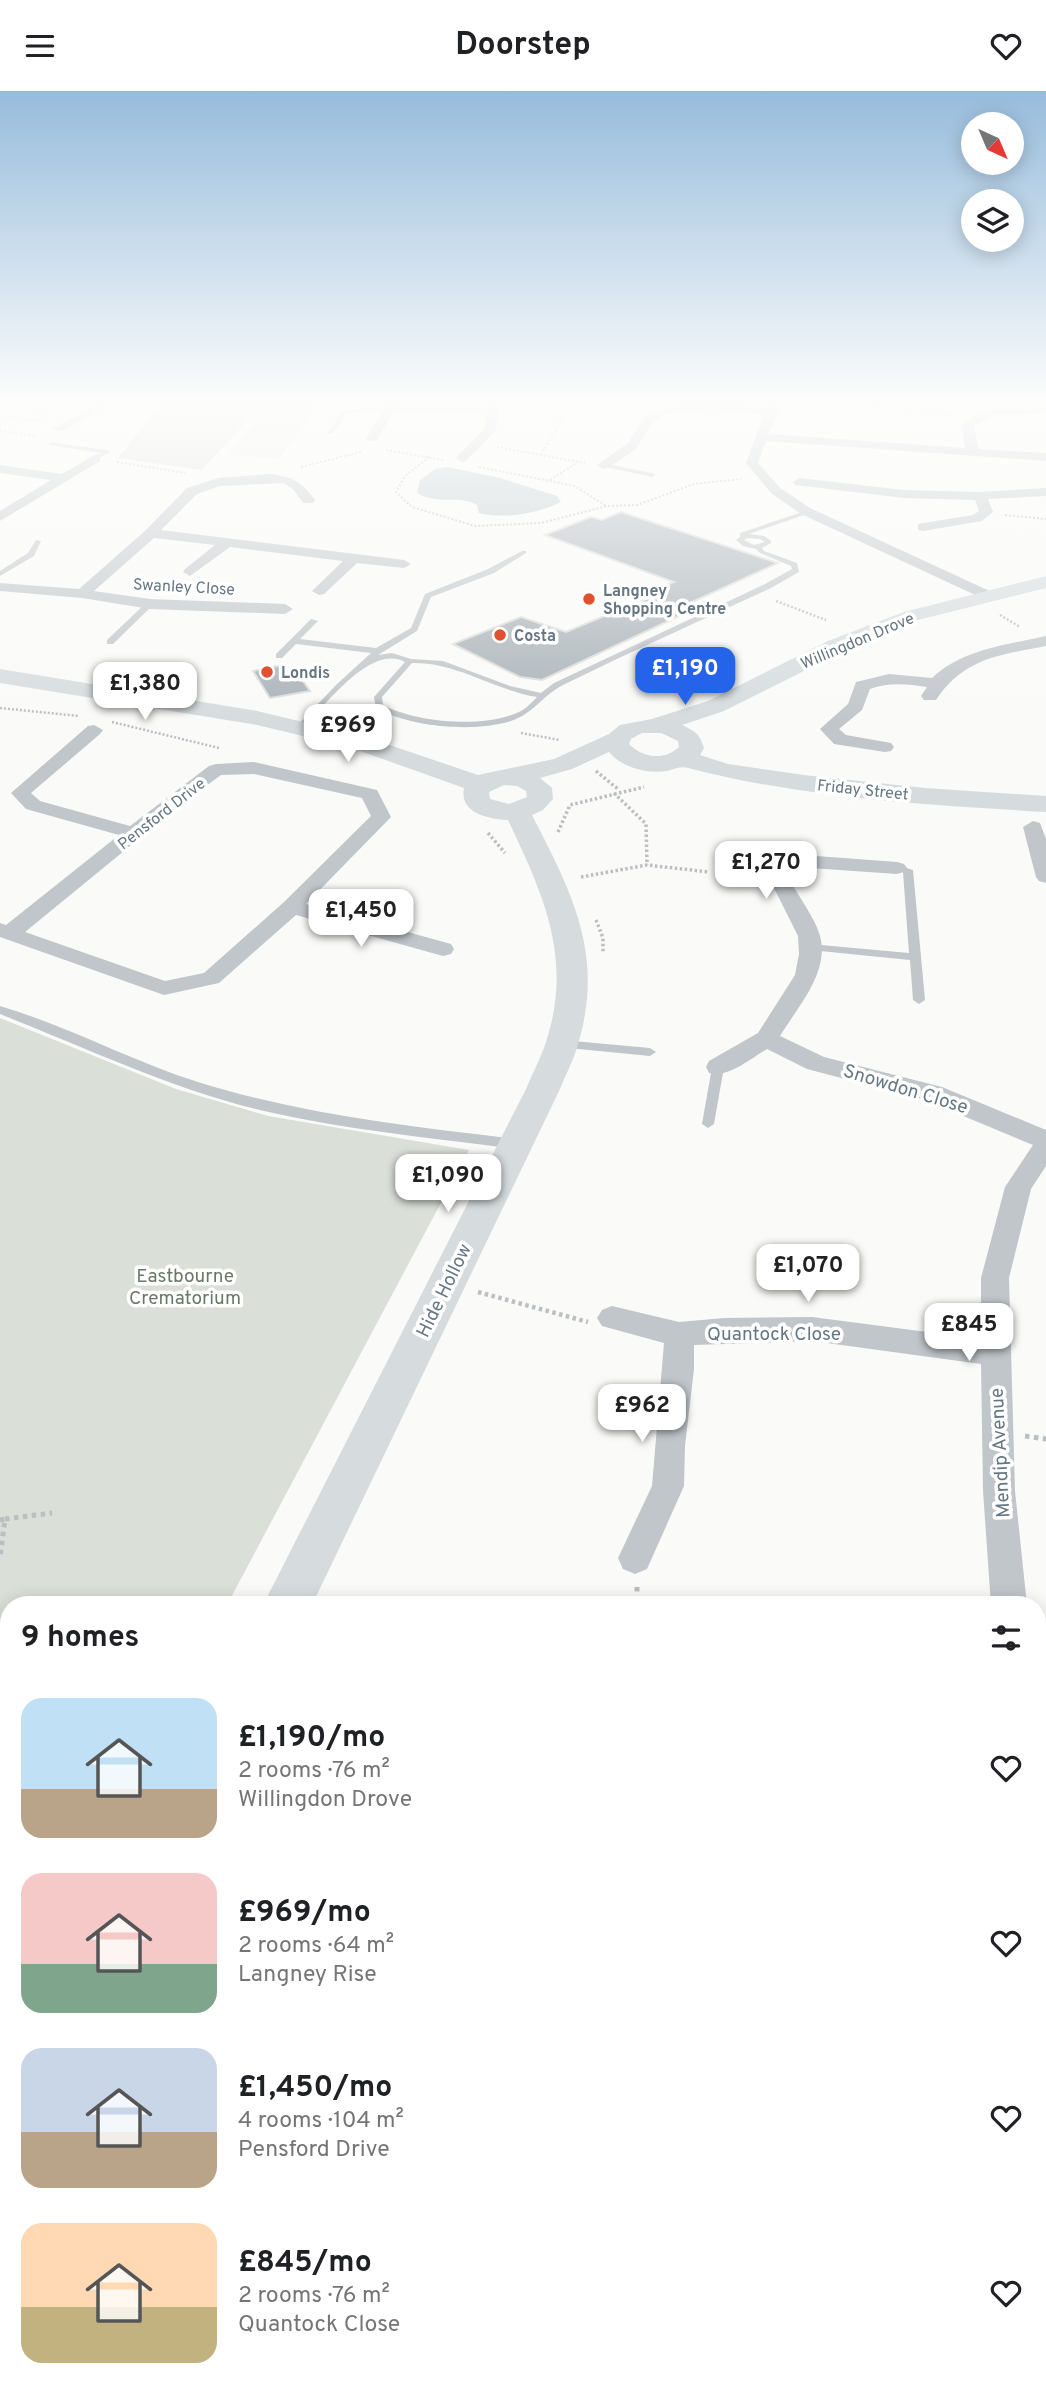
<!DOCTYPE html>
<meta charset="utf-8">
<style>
:root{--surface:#fff;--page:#f6f6f6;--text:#202124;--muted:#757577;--accent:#2563eb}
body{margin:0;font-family:Overpass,sans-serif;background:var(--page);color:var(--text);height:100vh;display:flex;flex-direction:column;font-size:26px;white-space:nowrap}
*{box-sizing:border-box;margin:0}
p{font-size:23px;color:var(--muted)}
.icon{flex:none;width:38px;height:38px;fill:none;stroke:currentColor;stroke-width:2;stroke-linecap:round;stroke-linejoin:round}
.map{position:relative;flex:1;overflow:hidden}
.details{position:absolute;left:0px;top:1505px;width:1046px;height:800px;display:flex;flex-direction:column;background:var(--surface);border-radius:28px 28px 0 0;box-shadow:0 4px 18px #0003}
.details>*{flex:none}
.needle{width:46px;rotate:136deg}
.buttons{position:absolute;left:961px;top:21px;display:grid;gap:14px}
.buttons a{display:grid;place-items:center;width:63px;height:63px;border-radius:50%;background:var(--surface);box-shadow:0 4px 18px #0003;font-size:35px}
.price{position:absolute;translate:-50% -60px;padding:0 16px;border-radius:14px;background:#fff;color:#222;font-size:23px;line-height:46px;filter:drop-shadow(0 2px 4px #0008)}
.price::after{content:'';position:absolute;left:50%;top:42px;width:21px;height:16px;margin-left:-10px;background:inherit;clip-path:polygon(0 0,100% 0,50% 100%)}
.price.active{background:var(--accent);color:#fff}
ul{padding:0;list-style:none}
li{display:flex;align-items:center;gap:21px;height:175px;padding:0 21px}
li span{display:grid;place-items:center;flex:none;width:196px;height:140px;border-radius:21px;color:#555}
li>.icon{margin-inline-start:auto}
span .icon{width:84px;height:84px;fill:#fffc;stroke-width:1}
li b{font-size:30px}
h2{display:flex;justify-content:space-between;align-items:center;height:84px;padding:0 21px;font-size:30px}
header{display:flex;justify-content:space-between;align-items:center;height:91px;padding:0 21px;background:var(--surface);font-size:32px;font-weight:700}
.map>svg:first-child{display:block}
</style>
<header><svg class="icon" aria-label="menu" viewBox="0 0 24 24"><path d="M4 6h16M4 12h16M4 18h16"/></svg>Doorstep<svg class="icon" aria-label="heart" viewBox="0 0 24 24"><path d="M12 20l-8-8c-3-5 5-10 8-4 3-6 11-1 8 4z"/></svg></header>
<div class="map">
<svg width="1046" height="2304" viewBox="0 0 1046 2304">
<rect width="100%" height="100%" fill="#fafaf8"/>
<path fill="#e8e9e9" d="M265,320L313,322L280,367L228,364Z"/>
<path fill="#dadfd7" d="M159,311H316L309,319H257L202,379L118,367L159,316Z
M0,927L176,998L268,1025L469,1059L227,1514H9V1942L0,1959Z"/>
<path fill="#bbc7cb" d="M448,376L500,387L557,405L561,411C536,423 506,428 479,422L477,414C458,403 440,415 417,402L420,389L435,378Z"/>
<path fill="#aab3b9" stroke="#dcdcda" stroke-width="2" d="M621,421L778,472L683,515L692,519L542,589L520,586L453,553L521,526L566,541L653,505L646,502L674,491L545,444L591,426L602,429Z
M283,574L286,581L295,579L310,600L270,607L253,580Z"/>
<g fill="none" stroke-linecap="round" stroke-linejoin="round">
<path stroke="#bbbfc2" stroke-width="2" stroke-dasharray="2 2" stroke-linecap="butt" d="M569,311L634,320
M0,316L51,322
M511,319H555L569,311
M892,319L953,324
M0,325L43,330
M0,340L37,345
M497,356L585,372
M386,359L443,369
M541,364L566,322L585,315
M429,366L405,385L396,401L412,416L475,435L541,432L607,415L637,414L694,393L741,388
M117,371L185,382
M301,376L361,361
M479,376L575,395L606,415
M550,389L578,371
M1005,424L1046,428"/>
<path stroke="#bbbfc2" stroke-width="2.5" stroke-dasharray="2 2" stroke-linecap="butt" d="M776,510L826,529
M1000,524L1020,536
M343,614L356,617L364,632
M0,617L79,625
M336,624L348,620L358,621
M112,631L219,657
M521,642L560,649"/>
<path stroke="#bbbfc2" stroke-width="3.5" stroke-dasharray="2.5 2.5" stroke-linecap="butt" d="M596,680L619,699
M614,702L646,733L647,774
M558,741L570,714L644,696
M488,742L505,762
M581,786L647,774L709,781
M596,829L603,847V861"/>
<path stroke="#bbbfc2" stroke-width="4.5" stroke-dasharray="3.5 3.5" stroke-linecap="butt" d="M478,1201L588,1231"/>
<path stroke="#bbbfc2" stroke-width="5" stroke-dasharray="4.5 4.5" stroke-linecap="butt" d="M1025,1345L1046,1348
M5,1428L52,1422
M0,1429L5,1428L0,1466
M637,1496V1514"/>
<path fill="#c1c6ca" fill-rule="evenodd" d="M391,316L393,319L348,322L332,343L327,342L344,319Z
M50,351L107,359L110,361L96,369L93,367L101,362L48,354Z
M603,372L652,382L655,384L652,386L601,375Z
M808,419L810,422L749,443L764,445L771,450V452L762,457L764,460L797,472L799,481L771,497C702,529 632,560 563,594C543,604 533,623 511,630C474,642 410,636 376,617L374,606L405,571C370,552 323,617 302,639L295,637L336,594L371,562L296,553L282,567H276V563L311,528L318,530L300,548L376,557L411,537L425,503L488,478L522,460H526V462L494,482L431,506L417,540L378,564L392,562L411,568L443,570L510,595L541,602L554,592L765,493L792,478L791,475L760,462L756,458L743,455L736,449L740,446V442ZM748,447L760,448L765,451L754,454L744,449ZM412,572C457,571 494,599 537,606C532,611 527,617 521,620C486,638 417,632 383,614L382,606Z
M36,449L41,450L34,465L0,485V480L28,462Z
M147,511L154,513L113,553H107V549Z
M897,774L913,779L925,909L919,913L913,909L910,869L810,859L804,856L810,853L909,862L903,781L892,777Z
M0,915C68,935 131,970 198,991C304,1024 407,1035 516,1048L523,1053L516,1058C432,1047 347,1039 264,1020C174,999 86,957 0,923Z
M562,949L650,957L656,961L650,965L558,956L556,953L558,950Z
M718,972L724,976L714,1033L708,1037L702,1033L712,976Z"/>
<path fill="#c1c6ca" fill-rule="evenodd" d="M101,311H115L62,340L52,338Z
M385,311H397V315L487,316V311H499L496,339L466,370L462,371L456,367L484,338L486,322L394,321L376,350H368L366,347L385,318Z
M768,311H780L779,320L768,343L965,357L962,334C983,312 1018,316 1046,316V322L995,324L974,335L978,358L1046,362V370L766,350L758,372L780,397L810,417L996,503L999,506L996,509H986L801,423L771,402L746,372L764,323L712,318L668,322L654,330L635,359L607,377L603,378L597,374L627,353L645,326L661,317L695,312L767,316Z
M865,311H879L882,314L876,317Z
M96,363L100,364V370L0,430V420L51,389L0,382V374L62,383Z
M271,383C293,386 302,391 315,409L313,412H303L293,398L283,392L220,395L197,403L161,439L404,469L411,473L404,477L357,472L324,503L319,504L312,500L343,470L230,456L190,485L183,481L185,478L215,454L154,447L94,500L150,508L285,513L293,518L285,523L150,518L82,507L0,500V492L79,498L146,439L187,397L218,387Z
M799,387L904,399L980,401L1046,397V405L988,408L993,421L982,430L923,440L918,439V433L973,424L979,420L975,409L904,407L795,394L793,391Z
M1046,545V555C1000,564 964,567 936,609H924L921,605L927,596C907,593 889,591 870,598L862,619L839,638L846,644L891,652L894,656L891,660L885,661L834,653L820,638L848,613L856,591L889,583L932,587C963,558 1006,554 1046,545Z
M94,634L103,639L100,643L31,702L40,710L130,735L209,675L216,673L254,671L377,699L391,726L306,813L451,853L454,858L451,863L443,865L296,824L219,892L164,904L0,846V832L6,834L119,744L26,718L11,702L88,635ZM254,683L362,707L371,725L284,811L204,882L165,890L25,841L179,715L221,684Z
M1033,730L1040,732L1046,748V792L1039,790L1036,786L1023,736Z
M789,763L897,771L904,773L907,777L904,781L897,783L796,776L791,791C800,808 815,827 820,845C830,881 797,917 780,945L824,966L942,996L1046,1039V1075L1031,1098L1009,1187L1015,1400L1027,1514H991L983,1400L981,1273L812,1250L694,1254V1278L685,1355L684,1395L647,1478L635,1483L623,1478L618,1467L652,1395L664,1252L602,1235L597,1227L602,1219L612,1215L679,1231L724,1227L812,1226L981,1248V1187L1005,1096L1033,1054L925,1009L807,978L767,958C750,968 729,987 709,982L706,976L709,970L758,942L795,884L799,863L798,845L771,791C772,781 776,773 782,765Z
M1038,1747L1046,1750V1834L1038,1830Z
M1046,2108V2156L1038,2159V2111Z
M701,2296H751L754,2304H702Z"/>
<path fill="#d6dcde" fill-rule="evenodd" d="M1046,485V497L918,529L844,560L724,620L682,634C695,640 700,643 704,657L700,664L728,673L804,684L925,697L1046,705V721C926,714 804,707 688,677C681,675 674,678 667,680C648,683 622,677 609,661L572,678L540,687L552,697L553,708L543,719L532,724C572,802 605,864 578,953C574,968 566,983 560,998L312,1514H263L526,998C532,983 540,969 545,954C574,869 544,805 508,729C488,728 459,722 464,697L349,656L257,634L0,592V578L257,620L366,646L478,684L554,668L609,643L620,634L652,628L708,610L828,550L904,521ZM642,642H661L678,650L679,656C664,670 643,667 629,653L631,648ZM504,694L517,695L526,700L527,706L509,713L490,708L489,701Z
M9,2045V2123L0,2126V2049Z"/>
</g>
<linearGradient id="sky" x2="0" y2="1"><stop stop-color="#96bcdc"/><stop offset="0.49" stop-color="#fdfdfc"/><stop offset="1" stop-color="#fdfdfc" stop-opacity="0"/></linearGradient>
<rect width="1046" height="634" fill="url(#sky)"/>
<g fill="#e15130" stroke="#fff" stroke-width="2.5">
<circle cx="589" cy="508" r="7"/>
<circle cx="500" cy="544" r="7"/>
<circle cx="267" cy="581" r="7"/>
</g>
<g text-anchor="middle" stroke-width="7" stroke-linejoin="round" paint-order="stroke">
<g font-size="16" fill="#657782" stroke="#fff">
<text transform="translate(184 495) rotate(3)" y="6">Swanley Close</text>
<text transform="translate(857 549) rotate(-23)" y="6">Willingdon Drove</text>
<text transform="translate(863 698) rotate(6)" y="6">Friday Street</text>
<text transform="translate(161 722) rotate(-38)" y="6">Pensford Drive</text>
</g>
<g font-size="16" font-weight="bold" fill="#657782" stroke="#fff" text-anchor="start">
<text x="603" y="505">Langney<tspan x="603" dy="18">Shopping Centre</tspan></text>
<text x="514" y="550">Costa</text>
<text x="281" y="587">Londis</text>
</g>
<g font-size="19" fill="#657782" stroke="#fff">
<text transform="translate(906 997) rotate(17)" y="7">Snowdon Close</text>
<text transform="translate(443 1199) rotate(-64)" y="7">Hide Hollow</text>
<text x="774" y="1249">Quantock Close</text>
<text transform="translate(999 1362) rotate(-93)" y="7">Mendip Avenue</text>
</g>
<g font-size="19" fill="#697a64" stroke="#fff">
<text x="185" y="1191">Eastbourne<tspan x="185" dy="22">Crematorium</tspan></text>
</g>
</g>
</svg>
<div class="buttons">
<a><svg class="needle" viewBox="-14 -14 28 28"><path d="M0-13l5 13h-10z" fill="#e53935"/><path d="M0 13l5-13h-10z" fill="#757577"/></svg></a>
<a><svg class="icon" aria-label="layers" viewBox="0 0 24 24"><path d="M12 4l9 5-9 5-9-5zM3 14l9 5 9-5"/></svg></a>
</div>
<b class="price active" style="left:685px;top:616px">£1,190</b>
<b class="price" style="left:145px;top:631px">£1,380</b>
<b class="price" style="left:348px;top:673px">£969</b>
<b class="price" style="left:766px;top:810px">£1,270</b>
<b class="price" style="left:361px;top:858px">£1,450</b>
<b class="price" style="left:448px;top:1123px">£1,090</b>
<b class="price" style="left:808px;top:1213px">£1,070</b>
<b class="price" style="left:969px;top:1272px">£845</b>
<b class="price" style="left:642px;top:1353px">£962</b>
<section class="details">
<h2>9 homes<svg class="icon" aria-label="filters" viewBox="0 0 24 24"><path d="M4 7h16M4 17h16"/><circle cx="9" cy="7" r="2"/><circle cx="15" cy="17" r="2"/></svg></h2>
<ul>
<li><span style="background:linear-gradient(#bfe0f5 65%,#b9a48a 0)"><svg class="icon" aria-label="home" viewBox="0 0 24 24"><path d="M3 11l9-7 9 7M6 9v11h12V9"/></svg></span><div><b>£1,190/mo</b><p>2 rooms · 76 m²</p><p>Willingdon Drove</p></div><svg class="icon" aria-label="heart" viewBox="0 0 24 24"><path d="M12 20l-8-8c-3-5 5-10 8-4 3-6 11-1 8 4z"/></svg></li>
<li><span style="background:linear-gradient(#f6c9c9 65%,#7fa58c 0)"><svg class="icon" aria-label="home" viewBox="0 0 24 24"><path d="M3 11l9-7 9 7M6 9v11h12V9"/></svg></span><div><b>£969/mo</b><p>2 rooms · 64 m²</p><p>Langney Rise</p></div><svg class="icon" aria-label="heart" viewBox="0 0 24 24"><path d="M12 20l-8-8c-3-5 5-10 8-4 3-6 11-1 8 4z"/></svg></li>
<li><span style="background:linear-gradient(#c9d6e8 60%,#b9a48a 0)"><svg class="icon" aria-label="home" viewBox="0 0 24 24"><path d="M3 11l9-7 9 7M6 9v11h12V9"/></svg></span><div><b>£1,450/mo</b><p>4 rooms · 104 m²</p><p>Pensford Drive</p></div><svg class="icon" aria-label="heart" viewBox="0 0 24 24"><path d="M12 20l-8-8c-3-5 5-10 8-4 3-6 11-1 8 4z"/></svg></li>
<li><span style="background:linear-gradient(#ffd9b3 60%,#c2b280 0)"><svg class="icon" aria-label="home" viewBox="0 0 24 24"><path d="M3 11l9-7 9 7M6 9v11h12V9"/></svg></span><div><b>£845/mo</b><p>2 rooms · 76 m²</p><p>Quantock Close</p></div><svg class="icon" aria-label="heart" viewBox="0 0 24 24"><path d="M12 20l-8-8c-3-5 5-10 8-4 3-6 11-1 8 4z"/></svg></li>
</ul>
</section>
</div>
